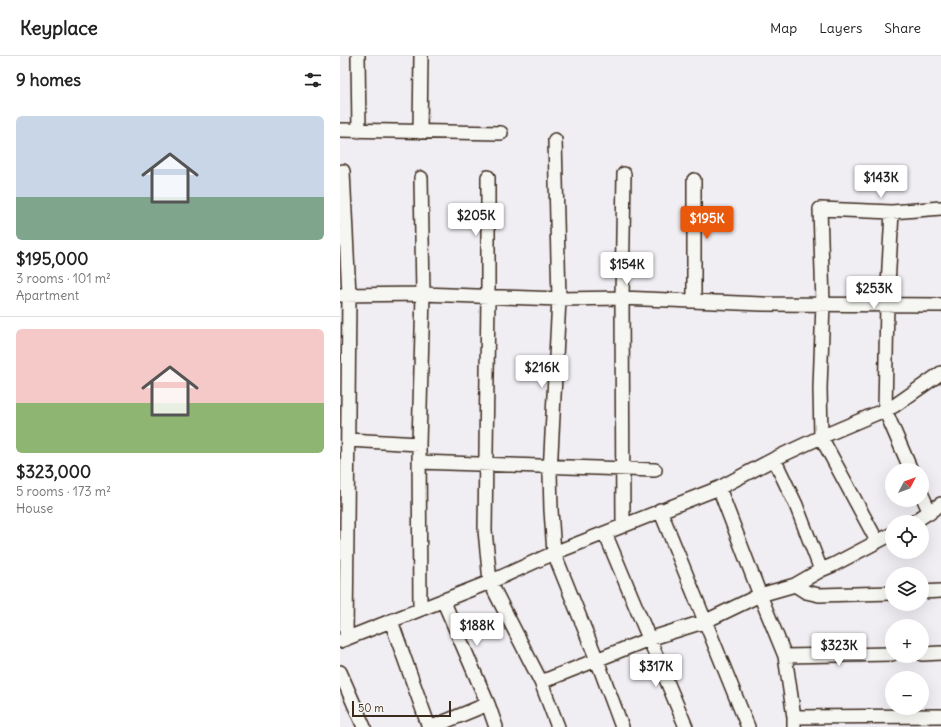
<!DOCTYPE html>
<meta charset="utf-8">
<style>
:root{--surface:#fff;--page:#f2f2f2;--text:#222;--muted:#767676;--line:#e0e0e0;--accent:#ea580c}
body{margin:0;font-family:Delius,sans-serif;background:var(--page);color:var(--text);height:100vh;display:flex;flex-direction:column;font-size:15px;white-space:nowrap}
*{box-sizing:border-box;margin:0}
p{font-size:13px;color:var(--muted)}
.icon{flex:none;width:22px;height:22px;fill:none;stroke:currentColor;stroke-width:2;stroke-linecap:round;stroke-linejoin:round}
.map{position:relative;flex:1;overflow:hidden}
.sheet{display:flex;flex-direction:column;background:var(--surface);width:340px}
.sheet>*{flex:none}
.needle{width:26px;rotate:49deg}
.fabs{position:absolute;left:545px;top:407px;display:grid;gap:8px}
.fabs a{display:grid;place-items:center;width:44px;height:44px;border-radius:50%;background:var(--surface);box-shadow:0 4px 16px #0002;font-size:20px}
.scale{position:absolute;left:12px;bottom:10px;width:99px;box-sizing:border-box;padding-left:4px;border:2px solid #3b2a1e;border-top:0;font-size:11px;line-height:14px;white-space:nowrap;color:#3b2a1e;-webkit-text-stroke:3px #f6f6f2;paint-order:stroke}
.price{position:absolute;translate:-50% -34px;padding:0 9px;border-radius:4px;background:#fff;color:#222;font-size:13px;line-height:26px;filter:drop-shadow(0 1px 2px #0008)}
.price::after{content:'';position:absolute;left:50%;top:24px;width:12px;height:9px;margin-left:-6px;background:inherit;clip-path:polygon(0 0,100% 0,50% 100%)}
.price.current{background:var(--accent);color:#fff}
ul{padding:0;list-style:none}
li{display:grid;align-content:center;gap:8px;height:212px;padding:0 16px}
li+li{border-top:1px solid var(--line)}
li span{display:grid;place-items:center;height:124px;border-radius:6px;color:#555}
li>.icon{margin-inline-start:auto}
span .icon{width:72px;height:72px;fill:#fffc;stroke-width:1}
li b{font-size:17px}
h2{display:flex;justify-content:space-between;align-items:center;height:48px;padding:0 16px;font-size:17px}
header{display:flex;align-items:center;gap:24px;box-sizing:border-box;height:56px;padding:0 20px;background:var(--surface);border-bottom:1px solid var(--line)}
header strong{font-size:19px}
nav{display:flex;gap:22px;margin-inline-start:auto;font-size:14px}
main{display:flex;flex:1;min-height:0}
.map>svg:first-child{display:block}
</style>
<header>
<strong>Keyplace</strong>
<nav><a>Map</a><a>Layers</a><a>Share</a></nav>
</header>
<main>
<section class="sheet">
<h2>9 homes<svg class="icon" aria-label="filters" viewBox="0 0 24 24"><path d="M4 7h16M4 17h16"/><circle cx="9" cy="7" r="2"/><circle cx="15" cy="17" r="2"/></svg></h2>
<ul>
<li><span style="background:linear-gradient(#c9d6e8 65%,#7fa58c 0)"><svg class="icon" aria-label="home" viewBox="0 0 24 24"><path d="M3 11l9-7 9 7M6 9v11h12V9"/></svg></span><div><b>$195,000</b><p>3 rooms · 101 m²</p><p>Apartment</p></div></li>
<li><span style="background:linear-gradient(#f6c9c9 60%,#8fb573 0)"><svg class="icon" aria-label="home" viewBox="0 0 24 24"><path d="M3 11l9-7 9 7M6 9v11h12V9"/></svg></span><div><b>$323,000</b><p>5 rooms · 173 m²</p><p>House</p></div></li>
</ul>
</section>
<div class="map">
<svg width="601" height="671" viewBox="0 0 601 671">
<rect width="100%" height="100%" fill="#f0edf3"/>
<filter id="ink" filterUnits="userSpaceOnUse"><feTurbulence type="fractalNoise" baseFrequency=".025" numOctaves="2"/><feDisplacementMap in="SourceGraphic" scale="8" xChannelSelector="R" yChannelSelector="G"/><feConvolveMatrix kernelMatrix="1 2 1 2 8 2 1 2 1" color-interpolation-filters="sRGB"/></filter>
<g filter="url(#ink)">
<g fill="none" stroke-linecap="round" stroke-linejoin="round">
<g stroke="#3b2a1e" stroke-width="16">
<path id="minor" d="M18,0L19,75
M0,74L161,77
M80,76L81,0
M215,84L219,243L210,417L211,454L214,497L257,604L282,671
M3,115L9,239L6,583
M148,121V241L145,474L150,526L201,626L218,671
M354,124V244
M552,156L547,248L545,354L571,414
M0,239L83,238L219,243L282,242L422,248L601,249
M8,384L79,388
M434,403L456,449L481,514
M79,406L315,414
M379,432L420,539L445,600L454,661V671
M582,439L590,457
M320,454L408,671
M574,466L601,448
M283,470L282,242L284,118
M265,477L346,671
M537,485L481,381L480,332L483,247L480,153L552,156L601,152
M455,529L466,536L479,539L552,537
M582,536L601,535
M103,544L148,648L156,671
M80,553L79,388L83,238L81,122
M51,565L89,671
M0,585L150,526L214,497L379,432L434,403L481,381L554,350L601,317
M582,598L601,597
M445,600L552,598
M0,616L24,671
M201,626L309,583L366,565L420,539L455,529L481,514L493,509L552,478
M454,661L601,660
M92,671L148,648"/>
</g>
<use href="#minor" stroke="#f6f6f2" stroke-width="13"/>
</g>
</g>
</svg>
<div class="fabs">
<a><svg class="needle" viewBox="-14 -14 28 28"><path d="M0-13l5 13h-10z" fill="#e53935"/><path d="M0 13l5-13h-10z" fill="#767676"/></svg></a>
<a><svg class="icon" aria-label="locate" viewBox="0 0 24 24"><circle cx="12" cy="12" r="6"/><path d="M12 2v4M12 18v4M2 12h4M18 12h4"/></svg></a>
<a><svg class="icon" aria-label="layers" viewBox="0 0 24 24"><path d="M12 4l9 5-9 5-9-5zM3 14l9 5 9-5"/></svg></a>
<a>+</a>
<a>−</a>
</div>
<div class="scale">50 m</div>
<b class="price" style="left:541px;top:143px">$143K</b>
<b class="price" style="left:136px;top:181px">$205K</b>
<b class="price current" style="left:367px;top:184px">$195K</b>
<b class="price" style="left:287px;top:230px">$154K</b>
<b class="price" style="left:534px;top:254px">$253K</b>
<b class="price" style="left:202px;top:333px">$216K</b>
<b class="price" style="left:137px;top:591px">$188K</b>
<b class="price" style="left:499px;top:611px">$323K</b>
<b class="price" style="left:316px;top:632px">$317K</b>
</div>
</main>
